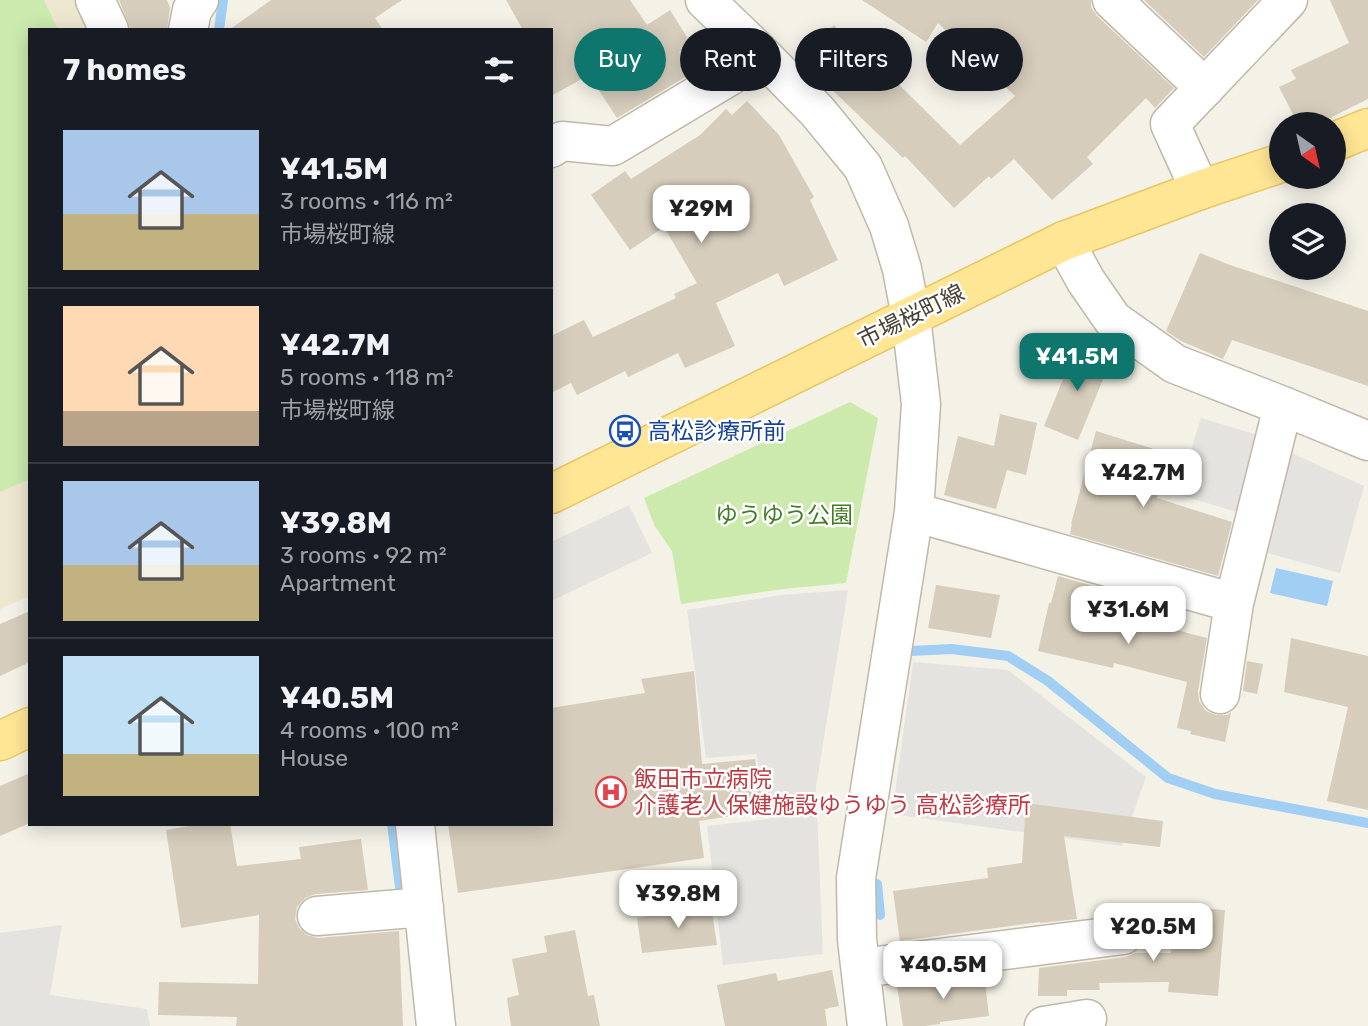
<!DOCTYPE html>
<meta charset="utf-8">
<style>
:root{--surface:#171b24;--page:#20242c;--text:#f1f3f6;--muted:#9ea1a6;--line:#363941;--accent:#0f766e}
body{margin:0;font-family:Rubik,"Noto Sans JP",sans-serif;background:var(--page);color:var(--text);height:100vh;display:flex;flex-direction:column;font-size:26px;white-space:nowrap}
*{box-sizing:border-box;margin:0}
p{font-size:23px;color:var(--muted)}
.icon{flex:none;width:38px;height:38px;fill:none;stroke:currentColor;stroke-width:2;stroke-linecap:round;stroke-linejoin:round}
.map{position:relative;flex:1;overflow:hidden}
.panel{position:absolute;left:28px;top:28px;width:525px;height:798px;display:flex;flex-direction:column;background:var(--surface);border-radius:0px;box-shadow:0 4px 18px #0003}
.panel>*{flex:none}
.guide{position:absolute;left:574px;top:28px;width:665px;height:63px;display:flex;gap:14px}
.needle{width:46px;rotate:146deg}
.controls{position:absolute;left:1269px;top:112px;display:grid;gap:14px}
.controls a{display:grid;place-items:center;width:77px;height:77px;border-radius:50%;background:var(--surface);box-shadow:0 4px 18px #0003;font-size:35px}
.price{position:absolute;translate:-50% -60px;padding:0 16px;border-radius:14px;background:#fff;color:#222;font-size:23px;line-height:46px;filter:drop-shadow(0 2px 4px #0008)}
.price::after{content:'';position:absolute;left:50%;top:42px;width:21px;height:16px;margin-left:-10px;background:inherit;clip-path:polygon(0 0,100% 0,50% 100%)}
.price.on{background:var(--accent);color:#fff}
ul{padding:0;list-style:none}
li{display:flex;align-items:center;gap:21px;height:175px;padding:0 35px}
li+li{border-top:2px solid var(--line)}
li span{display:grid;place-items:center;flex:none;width:196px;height:140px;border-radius:0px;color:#555}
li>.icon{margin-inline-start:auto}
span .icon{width:84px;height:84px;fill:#fffc;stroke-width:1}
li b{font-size:30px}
h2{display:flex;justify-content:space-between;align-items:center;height:84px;padding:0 35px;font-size:30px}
.chip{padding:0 24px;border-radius:32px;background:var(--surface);box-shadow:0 4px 18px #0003;font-size:24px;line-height:63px}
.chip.on{background:var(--accent);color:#fff}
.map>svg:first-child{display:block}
</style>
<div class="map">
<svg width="1368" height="1026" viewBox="0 0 1368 1026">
<rect width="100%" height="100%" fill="#f4f1e7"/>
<path fill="#eee7d0" d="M0,0H75L88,30H30V596L0,609Z"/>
<path fill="#cceaae" d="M0,0H44L58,30H30V479L0,492Z
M850,402L878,418L846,583L783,589L681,604L672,551L654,525L644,498Z"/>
<path fill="#e5e3df" d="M1201,418L1261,436L1237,512L1177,494Z
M1285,450L1364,486L1340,573L1260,551Z
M629,505L652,553L551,601V542Z
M848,590L816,787L823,954L723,965L707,826L769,819L756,754L706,758L687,610L781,595Z
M913,662L1008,670L1146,777L1122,846L892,814Z
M62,925L50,995L147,1009L150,1026H0V933Z"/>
<path fill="#a1cef3" d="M1276,568L1333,581L1327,606L1270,593Z"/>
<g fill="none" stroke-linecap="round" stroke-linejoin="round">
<path stroke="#a1cef3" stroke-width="10" d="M219,30L223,0
M1111,344L1134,356
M910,651L952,649L1008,656L1048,681L1168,778L1215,794L1368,823
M392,824L401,895
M877,884L880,915"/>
</g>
<path fill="#d6cdbc" d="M119,0H167L170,8L167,30H131Z
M271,0H402L375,18L383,30H229Z
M506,0H630L647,25L670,10L692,45L679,52L692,73L617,118L589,75L551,96V30H523Z
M862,0H1091V7L1097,16L1174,88L1155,108L1146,98L1087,157L1093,164L1052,200L1014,159L991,179L989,176L954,208L905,156L903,158L800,59L834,25L853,46L856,42L960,145L1015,96L938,23L926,42Z
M1144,0H1258L1204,57Z
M1330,0H1368V99L1318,124H1298L1279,87L1296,79L1291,70L1349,43Z
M747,101L779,135L814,197L810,200L838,260L784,286L778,273L716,303L735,346L685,368L678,353L628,377L625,371L577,395L571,383L551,393V336L584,320L593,337L676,298L674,294L697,283L664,227L630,250L591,195L625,171L631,179L700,135L726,109L732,115Z
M1200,253L1230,265L1368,311V386L1232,340L1223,359L1181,341L1166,331Z
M1077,345L1107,358L1100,376L1104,377L1078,440L1044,426Z
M1000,414L1037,423L1026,475L1007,470L996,509L944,495L958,436L994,446Z
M1096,431L1170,454L1157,498L1232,522L1218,576L1070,534L1072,524H1071Z
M1058,576L1132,597L1127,617L1207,638L1198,691L1199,701L1206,711L1216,715H1227L1231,712L1225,742L1190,734L1191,731L1177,728L1187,682L1114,663L1113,668L1038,651L1049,603H1051Z
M936,585L1000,595L991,638L928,628Z
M30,611V662L0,676V624Z
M1291,638L1368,656V810L1327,801L1348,707L1284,692Z
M1247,661L1263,664L1257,694L1243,691Z
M694,671L702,764L755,759L764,811L699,821L704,858L458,893L448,824H551V708L645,693L641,679Z
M30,773V823L0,836V786Z
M1026,803L1163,821L1160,847L1064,836L1077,919L1040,923V922L900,941L893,891L988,878L987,868L1022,863Z
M202,824H230L237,866L301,859L299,847L361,839L368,890L315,894L305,898L297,907L295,919L299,928L307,935L318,938L399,931L403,1026H236L237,1017L158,1015L159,982L258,984L259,915L181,928L166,830Z
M711,905L717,945L642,953L637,918Z
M1187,907L1225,910L1218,996L1168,992L1169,982L1099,983L1100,990H1067V996H1038L1039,968L1126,957L1135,953H1171L1173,933H1185Z
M575,930L588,996L594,995L600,1026H511L507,998L519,995L512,959L547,952L544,936Z
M832,970L839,1006L825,1009L827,1026H725L717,985L776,973L778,981Z
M984,974L989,1016L940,1022V1024L925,1026H903L897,986Z"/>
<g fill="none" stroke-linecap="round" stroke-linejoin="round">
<g stroke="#c0b9a9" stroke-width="41">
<path id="minor" d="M95,0L109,30
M705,0L763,56L817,111L863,167L889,226L902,269L911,317L921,404L914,512L856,878L857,939L867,1026
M1112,0L1205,88
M188,30L192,10L199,0
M551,148L562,141L613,146L763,56
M1200,190L1170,124L1288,0
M1064,241L1086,281L1113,320L1175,364L1283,406L1368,441
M914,512L1234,603
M1220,694L1234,603L1283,406
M415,824L436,1026
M317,916L424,907
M861,968L1123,935
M1044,1026L1087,1019"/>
</g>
<g stroke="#e9c661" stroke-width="41">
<path id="major" d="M1334,142L1368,128
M551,494L1064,241L1200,190L1281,163
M0,741L30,727"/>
</g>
<use href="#minor" stroke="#fff" stroke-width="38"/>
<use href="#major" stroke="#ffe695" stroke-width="38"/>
</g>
<defs>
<g id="bus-ring" transform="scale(1.575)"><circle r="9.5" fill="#fff" stroke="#1a4fb4" stroke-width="1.5"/><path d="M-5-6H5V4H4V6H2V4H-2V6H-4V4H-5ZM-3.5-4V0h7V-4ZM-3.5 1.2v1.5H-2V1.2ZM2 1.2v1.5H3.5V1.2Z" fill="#1a4fb4"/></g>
<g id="hospital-ring" transform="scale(1.575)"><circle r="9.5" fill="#fff" stroke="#e0444e" stroke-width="1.5"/><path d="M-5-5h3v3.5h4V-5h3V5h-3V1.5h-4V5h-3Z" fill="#e0444e"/></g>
</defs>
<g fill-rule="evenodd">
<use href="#bus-ring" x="625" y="431"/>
<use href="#hospital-ring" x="611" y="792"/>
</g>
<g text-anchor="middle" stroke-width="5" stroke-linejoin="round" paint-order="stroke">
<g font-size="23" fill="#484236" stroke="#fff">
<text transform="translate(911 316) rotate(-26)" y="8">市場桜町線</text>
</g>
<g font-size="23" fill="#164399" stroke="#fff" text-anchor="start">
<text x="648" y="439">高松診療所前</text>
</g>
<g font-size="23" fill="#437c26" stroke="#fff">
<text x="784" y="523">ゆうゆう公園</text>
</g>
<g font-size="23" fill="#be3a42" stroke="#fff" text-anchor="start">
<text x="634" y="787">飯田市立病院<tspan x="634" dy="26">介護老人保健施設ゆうゆう 高松診療所</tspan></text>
</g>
</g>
</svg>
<div class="controls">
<a><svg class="needle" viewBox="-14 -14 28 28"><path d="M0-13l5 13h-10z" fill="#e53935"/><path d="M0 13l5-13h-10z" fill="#9ea1a6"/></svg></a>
<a><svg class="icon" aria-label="layers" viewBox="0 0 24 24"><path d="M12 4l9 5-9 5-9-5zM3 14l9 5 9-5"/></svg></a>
</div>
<b class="price" style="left:701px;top:245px">¥29M</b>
<b class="price on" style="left:1077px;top:393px">¥41.5M</b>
<b class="price" style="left:1143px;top:509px">¥42.7M</b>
<b class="price" style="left:1128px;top:646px">¥31.6M</b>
<b class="price" style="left:678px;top:930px">¥39.8M</b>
<b class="price" style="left:1153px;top:963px">¥20.5M</b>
<b class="price" style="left:943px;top:1001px">¥40.5M</b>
<div class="guide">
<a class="chip on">Buy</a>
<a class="chip">Rent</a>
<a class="chip">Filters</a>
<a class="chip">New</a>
</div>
<section class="panel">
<h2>7 homes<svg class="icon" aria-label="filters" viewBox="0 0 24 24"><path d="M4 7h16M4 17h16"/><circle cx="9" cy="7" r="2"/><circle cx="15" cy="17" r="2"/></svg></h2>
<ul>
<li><span style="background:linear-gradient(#a9c7e8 60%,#c2b280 0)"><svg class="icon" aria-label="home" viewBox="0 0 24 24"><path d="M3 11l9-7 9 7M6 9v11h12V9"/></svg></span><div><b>¥41.5M</b><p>3 rooms · 116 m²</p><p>市場桜町線</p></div></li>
<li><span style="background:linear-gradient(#ffd9b3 75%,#b9a48a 0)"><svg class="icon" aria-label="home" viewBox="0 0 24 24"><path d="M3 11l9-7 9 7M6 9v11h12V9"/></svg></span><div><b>¥42.7M</b><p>5 rooms · 118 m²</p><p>市場桜町線</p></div></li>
<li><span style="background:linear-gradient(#a9c7e8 60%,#c2b280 0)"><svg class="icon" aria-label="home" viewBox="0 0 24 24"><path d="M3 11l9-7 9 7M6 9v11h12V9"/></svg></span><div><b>¥39.8M</b><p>3 rooms · 92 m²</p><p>Apartment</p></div></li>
<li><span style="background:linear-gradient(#bfe0f5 70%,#c2b280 0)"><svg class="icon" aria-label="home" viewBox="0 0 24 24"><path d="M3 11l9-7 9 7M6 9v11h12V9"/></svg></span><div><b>¥40.5M</b><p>4 rooms · 100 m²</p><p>House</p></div></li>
</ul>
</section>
</div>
